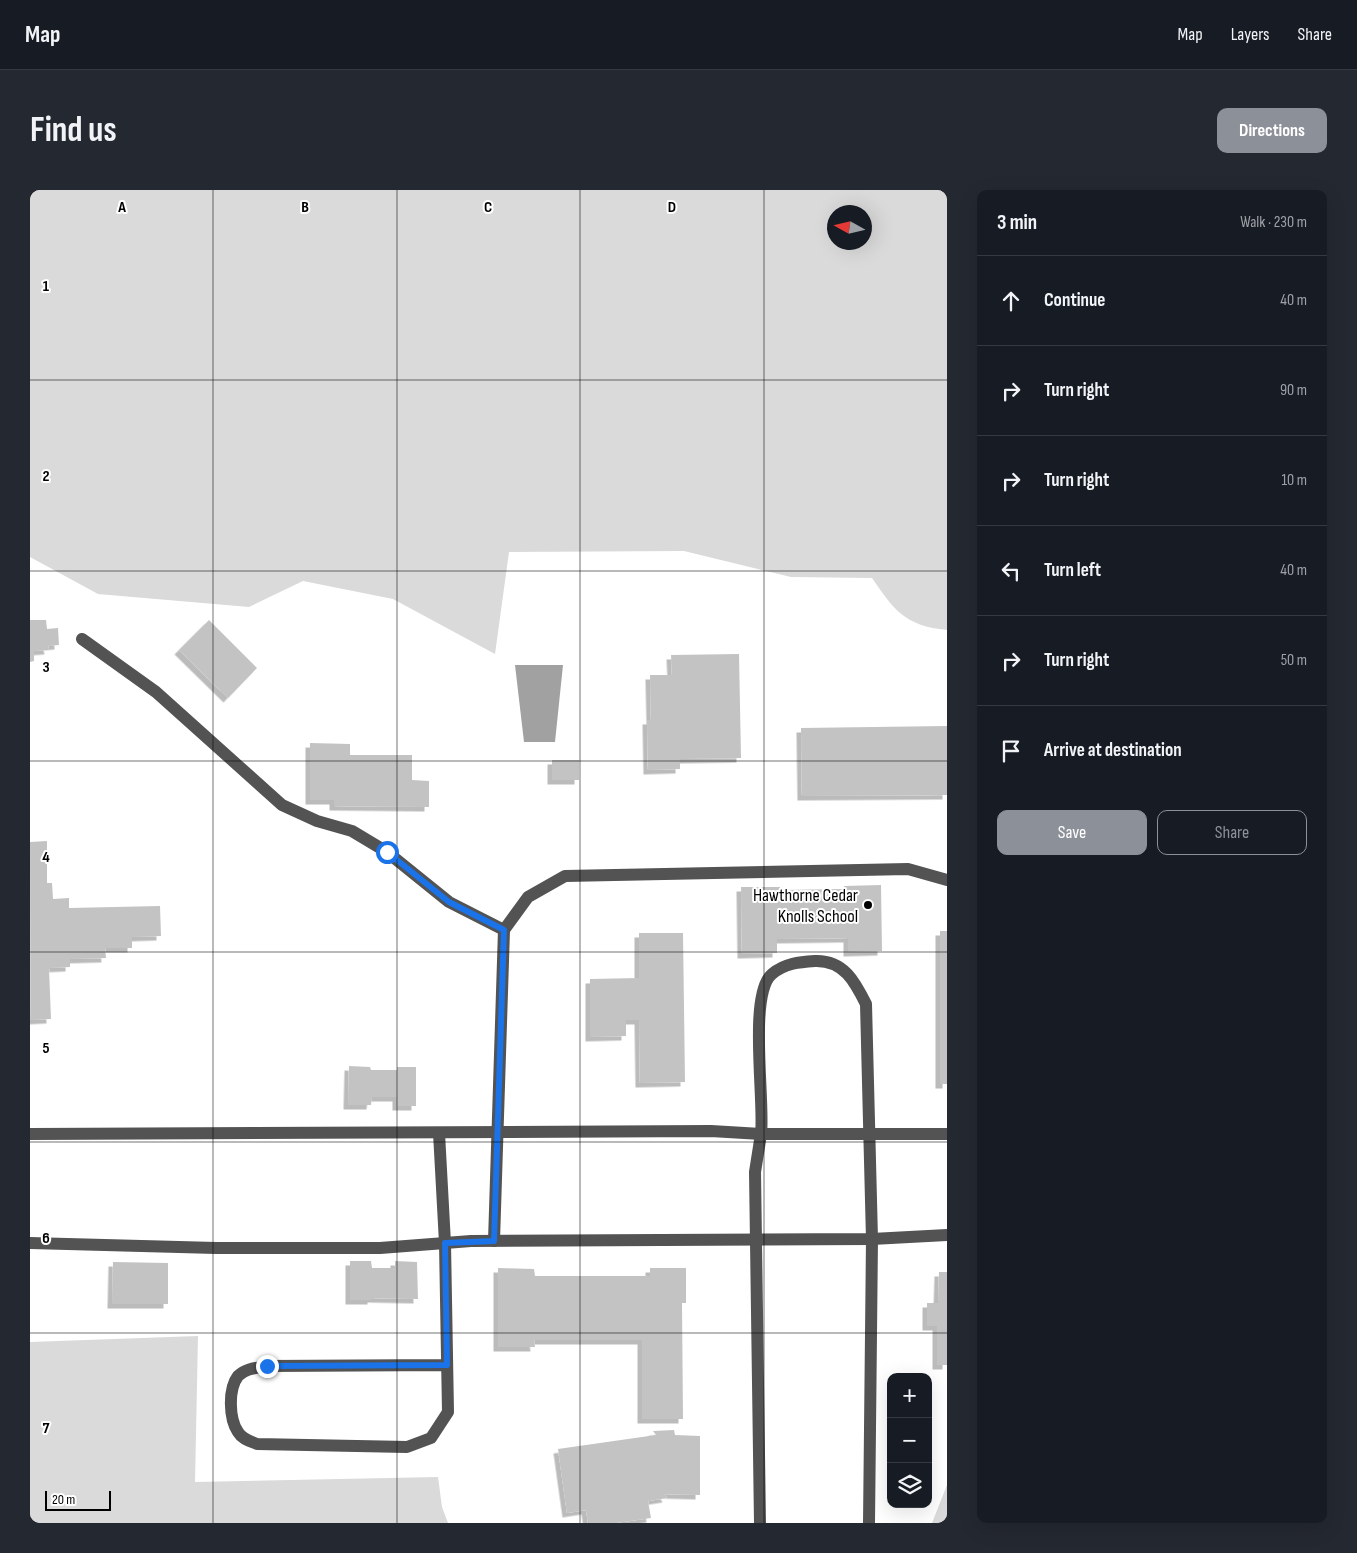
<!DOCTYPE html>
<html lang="en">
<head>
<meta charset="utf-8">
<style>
  body { margin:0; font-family:"Sofia Sans Condensed",sans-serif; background:#242831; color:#f1f3f6 }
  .controls { position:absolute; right:15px; bottom:15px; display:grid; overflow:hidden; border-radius:10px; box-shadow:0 5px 20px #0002 }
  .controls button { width:45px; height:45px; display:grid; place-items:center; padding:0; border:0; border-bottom:1px solid #363941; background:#171b24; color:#f1f3f6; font:25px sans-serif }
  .compass { position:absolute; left:797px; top:15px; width:45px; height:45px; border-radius:50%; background:#171b24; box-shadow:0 5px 20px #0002; rotate:278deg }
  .scale { position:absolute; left:15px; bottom:12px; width:66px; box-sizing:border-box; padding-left:5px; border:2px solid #000; border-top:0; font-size:14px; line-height:18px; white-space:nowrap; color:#000; -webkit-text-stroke:4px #fff; paint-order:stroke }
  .stop { position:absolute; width:15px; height:15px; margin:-11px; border:4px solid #1a73e8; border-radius:50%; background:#fff }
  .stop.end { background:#1a73e8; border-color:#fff; box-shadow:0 1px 5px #0008 }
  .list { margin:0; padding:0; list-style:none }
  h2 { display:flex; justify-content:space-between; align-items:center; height:65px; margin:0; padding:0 20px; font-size:21px }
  h2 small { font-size:16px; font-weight:400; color:#9ea1a6 }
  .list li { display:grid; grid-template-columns:32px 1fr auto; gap:15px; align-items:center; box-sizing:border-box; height:90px; padding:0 20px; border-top:1px solid #363941 }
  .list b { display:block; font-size:19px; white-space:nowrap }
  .list em { font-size:16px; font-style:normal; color:#9ea1a6 }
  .actions { display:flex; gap:10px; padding:15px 20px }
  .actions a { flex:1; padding:11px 0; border:1px solid #8c9099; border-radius:10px; text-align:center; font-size:18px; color:#8c9099 }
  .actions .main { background:#8c9099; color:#fff }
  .icon { flex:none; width:28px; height:28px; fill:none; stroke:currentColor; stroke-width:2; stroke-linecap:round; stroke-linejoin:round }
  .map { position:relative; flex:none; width:917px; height:1333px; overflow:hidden; border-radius:10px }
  header { display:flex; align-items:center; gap:30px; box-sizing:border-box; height:70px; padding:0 25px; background:#171b24; border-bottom:1px solid #363941 }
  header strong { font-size:24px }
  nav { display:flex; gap:28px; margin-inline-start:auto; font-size:18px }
  .intro { display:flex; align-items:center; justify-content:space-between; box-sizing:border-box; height:120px; padding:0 30px }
  h1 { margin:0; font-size:35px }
  .button { padding:12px 22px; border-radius:10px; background:#8c9099; color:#fff; font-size:18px; font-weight:700 }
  main { display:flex; gap:30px; padding:0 30px }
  aside { flex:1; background:#171b24; border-radius:10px; box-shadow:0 5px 20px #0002 }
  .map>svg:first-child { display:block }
  .green { fill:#dadada; fill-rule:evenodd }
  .water { fill:#a1a1a1 }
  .building { fill:#c3c3c3; filter:url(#shadow) }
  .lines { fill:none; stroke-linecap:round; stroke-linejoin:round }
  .minor { stroke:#535353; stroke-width:12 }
  .route { stroke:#1a73e8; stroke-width:6 }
  .grid { fill:none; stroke:#000; stroke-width:1; stroke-opacity:0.55 }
  .poi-dot { fill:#000; stroke:#fff; stroke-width:2 }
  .labels { text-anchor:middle; stroke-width:4; stroke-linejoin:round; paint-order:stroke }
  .poi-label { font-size:18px; fill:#000; stroke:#fff; text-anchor:end }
  .grid-label { font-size:16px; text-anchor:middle; font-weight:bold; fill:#000; stroke:#fff; stroke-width:4; stroke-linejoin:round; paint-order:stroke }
</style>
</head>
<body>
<header>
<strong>Map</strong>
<nav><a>Map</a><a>Layers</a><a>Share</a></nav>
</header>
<div class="intro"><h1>Find us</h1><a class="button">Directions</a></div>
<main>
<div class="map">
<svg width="917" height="1333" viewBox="0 0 917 1333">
  <defs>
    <filter id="shadow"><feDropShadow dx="-4.5" dy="4.5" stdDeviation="0" flood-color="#0004"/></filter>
  </defs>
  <rect width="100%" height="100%" fill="#fff"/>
  <g class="green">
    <path d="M0 0H917V440C875 436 864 420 842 388L761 387 654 361 479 362 465 464 363 409 273 391 219 417 68 404 0 367ZM834 22V52H804V22Z"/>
    <path d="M168 1146 165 1292 408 1287 412 1317 418 1333H0V1152Z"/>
    <path d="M917 1295V1333H902Z"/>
  </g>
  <path class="water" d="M485 475H533L525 552H494Z"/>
  <g class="building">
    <path d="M0 430H16L17 439 28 438 29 455 18 456 19 460 4 461V471L0 472Z"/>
    <path d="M179 430 227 478 198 508 149 460Z"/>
    <path d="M709 464 711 568 650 569V579L618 580 617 530H621L620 485H642L641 465Z"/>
    <path d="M917 536V605L772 606 771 538Z"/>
    <path d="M280 553 320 554V565H382V590L399 591V617L304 616V610H280Z"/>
    <rect x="522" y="570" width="27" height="20"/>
    <path d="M17 651V693H22L23 709 39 708V718L130 716 131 746 102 747V758H75L76 768 40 769V777L19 778 21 829 1 830 0 652Z"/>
    <path d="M851 695 852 761 818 762V748L747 749V763L712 764 711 697H750V700L814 699V696Z"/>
    <rect x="910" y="741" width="7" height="153"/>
    <path d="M609 743H653L655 892 610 893 609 830H596V846L560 847V789L609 788Z"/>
    <path d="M319 876 340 877 341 880H367V877H386V916H367V907H342L341 915H318Z"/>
    <path d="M320 1071H341L342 1078H365V1071L387 1072 388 1109 342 1108V1110H320Z"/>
    <path d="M83 1072 138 1073V1114H82Z"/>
    <path d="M468 1078 504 1079 505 1086H620V1078H656V1113H652L653 1229H612V1150H504L505 1157H468Z"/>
    <path d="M909 1082H917V1175H907V1136H897V1113H908Z"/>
    <path d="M644 1240 645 1245 670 1246V1305L635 1304 637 1308 618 1311 621 1328 585 1333H558L556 1320 537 1323 528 1259 626 1245 623 1241Z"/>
  </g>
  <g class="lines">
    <g class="minor">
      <path d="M52 449 126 502 252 615 287 631 322 641 357 662 419 712 474 740"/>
      <path d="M409 943 415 1053 418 1222 401 1248 377 1257 227 1254C220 1251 212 1249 208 1242 199 1229 198 1199 208 1186 216 1178 227 1178 237 1176L417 1175"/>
      <path d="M0 944 681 941 731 944H917"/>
      <path d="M464 1051 474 740 498 707 535 686 878 679 917 690"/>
      <path d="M0 1053 186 1058H350L441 1051 842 1049 917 1045"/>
      <path d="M730 1333 725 982C727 969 729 957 731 944 735 912 718 804 742 784 755 773 770 772 785 771 814 770 825 792 836 814L842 1049 839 1333"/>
    </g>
  </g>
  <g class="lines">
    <path class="route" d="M237 1176 417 1175 415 1053 464 1051 474 740 419 712 357 662"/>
  </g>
  <path class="grid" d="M183 0V1333M367 0V1333M550 0V1333M734 0V1333M0 190H917M0 381H917M0 571H917M0 762H917M0 952H917M0 1143H917"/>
  <circle class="poi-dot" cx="838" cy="715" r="5"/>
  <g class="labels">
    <g class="poi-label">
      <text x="828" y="711">Hawthorne Cedar<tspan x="828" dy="21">Knolls School</tspan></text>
    </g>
  </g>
  <g class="grid-label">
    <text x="92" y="22">A</text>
    <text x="275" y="22">B</text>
    <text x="458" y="22">C</text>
    <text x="642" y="22">D</text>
    <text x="16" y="101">1</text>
    <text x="16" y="291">2</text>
    <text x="16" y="482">3</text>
    <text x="16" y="672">4</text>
    <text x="16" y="863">5</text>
    <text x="16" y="1053">6</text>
    <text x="16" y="1243">7</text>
  </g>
</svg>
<div class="controls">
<button>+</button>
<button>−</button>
<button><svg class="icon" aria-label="layers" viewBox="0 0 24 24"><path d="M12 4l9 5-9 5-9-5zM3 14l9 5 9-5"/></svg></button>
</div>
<svg class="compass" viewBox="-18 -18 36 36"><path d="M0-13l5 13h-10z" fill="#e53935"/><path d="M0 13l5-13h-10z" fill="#9ea1a6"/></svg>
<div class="scale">20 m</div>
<div class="stop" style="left:357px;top:662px"></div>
<div class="stop end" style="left:237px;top:1176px"></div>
</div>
<aside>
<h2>3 min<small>Walk · 230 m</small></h2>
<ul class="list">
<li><svg class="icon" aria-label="ahead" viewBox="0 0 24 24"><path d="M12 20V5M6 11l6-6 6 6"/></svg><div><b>Continue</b></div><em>40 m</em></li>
<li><svg class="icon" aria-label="right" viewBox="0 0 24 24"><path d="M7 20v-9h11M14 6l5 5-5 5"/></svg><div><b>Turn right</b></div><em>90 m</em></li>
<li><svg class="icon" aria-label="right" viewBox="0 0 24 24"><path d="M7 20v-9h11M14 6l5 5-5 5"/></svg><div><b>Turn right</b></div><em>10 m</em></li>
<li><svg class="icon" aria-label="left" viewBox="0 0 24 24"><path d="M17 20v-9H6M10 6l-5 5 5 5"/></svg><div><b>Turn left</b></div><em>40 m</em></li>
<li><svg class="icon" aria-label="right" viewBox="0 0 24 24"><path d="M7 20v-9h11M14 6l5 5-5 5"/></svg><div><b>Turn right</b></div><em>50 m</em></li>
<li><svg class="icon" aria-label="arrive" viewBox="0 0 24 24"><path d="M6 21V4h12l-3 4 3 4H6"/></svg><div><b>Arrive at destination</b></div></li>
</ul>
<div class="actions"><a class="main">Save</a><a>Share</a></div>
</aside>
</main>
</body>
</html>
